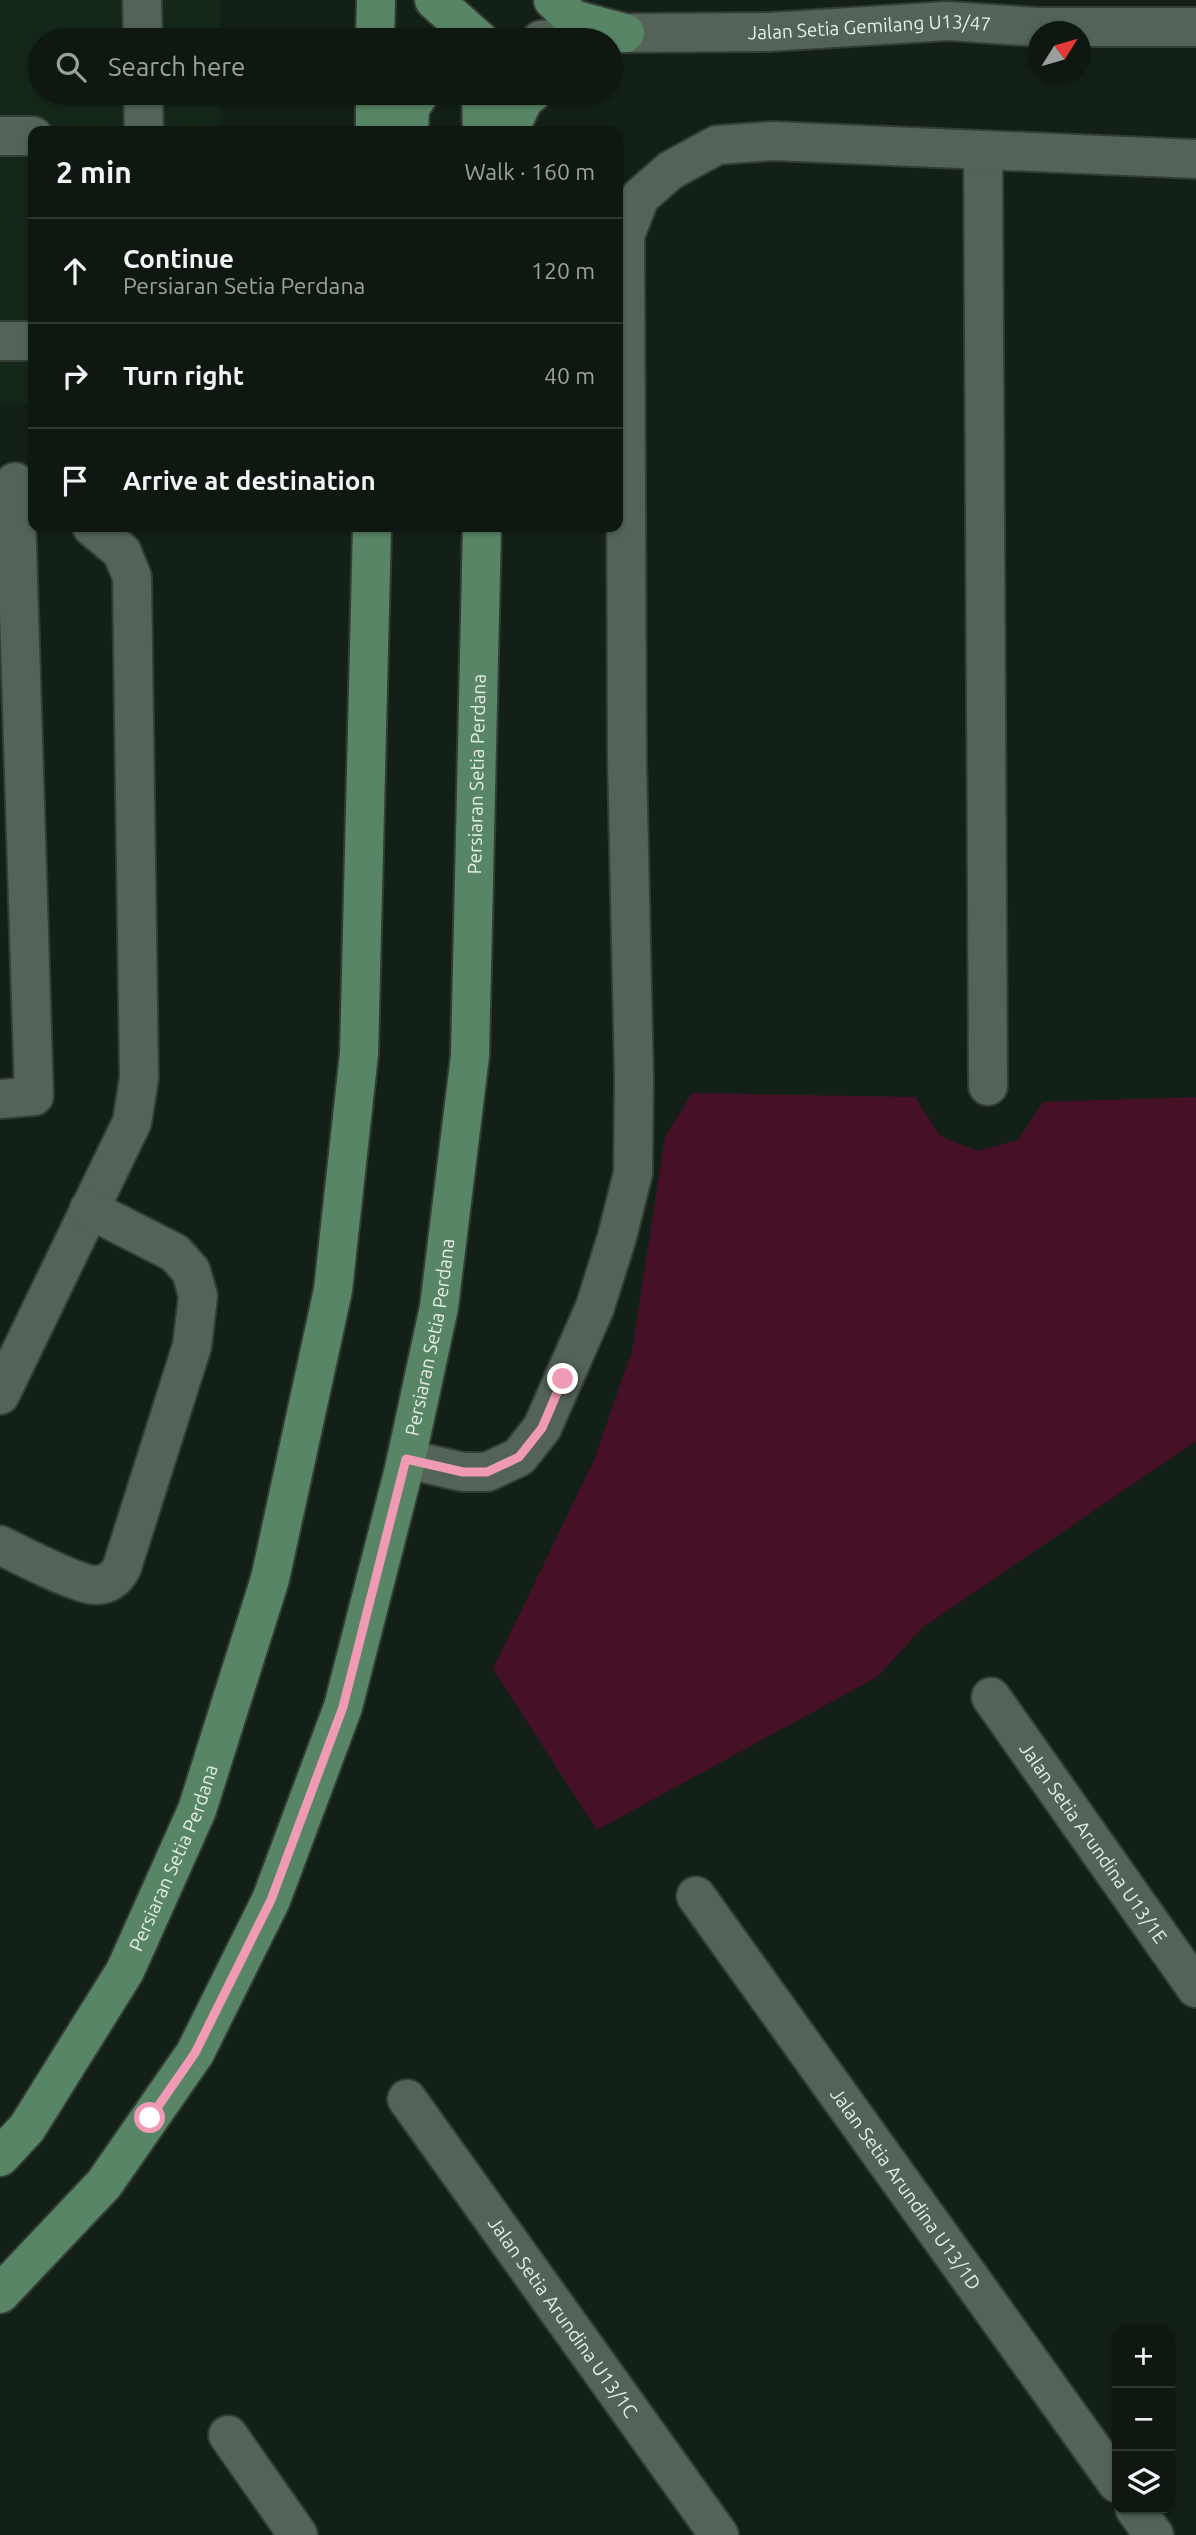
<!DOCTYPE html>
<html lang="en">
<head>
<meta charset="utf-8">
<style>
  body { margin:0; font-family:Ubuntu,sans-serif; background:#1c251f; color:#f1f3f6 }
  .controls { position:absolute; right:21px; bottom:21px; display:grid; overflow:hidden; border-radius:14px; box-shadow:0 2px 5px #0004 }
  .controls button { width:63px; height:63px; display:grid; place-items:center; padding:0; border:0; border-bottom:2px solid #2e3731; background:#0e1811; color:#f1f3f6; font:35px sans-serif }
  .compass { position:absolute; left:1028px; top:21px; width:63px; height:63px; border-radius:50%; background:#0e1811; box-shadow:0 2px 5px #0004; rotate:53deg }
  .stop { position:absolute; width:21px; height:21px; margin:-16px; border:5px solid #f09ab5; border-radius:50%; background:#fff }
  .stop.end { background:#f09ab5; border-color:#fff; box-shadow:0 2px 7px #0008 }
  .list { margin:0; padding:0; list-style:none }
  h2 { display:flex; justify-content:space-between; align-items:center; height:91px; margin:0; padding:0 28px; font-size:30px }
  h2 small { font-size:23px; font-weight:400; color:#9ba09f }
  .list li { display:grid; grid-template-columns:46px 1fr auto; gap:21px; align-items:center; box-sizing:border-box; height:105px; padding:0 28px; border-top:2px solid #2e3731 }
  .list b { display:block; font-size:26px; white-space:nowrap }
  .list p { margin:0; font-size:23px; white-space:nowrap; color:#9ba09f }
  .list em { font-size:23px; font-style:normal; color:#9ba09f }
  .icon { flex:none; width:38px; height:38px; fill:none; stroke:currentColor; stroke-width:2; stroke-linecap:round; stroke-linejoin:round }
  .map { position:relative; flex:none; width:1196px; height:2535px; overflow:hidden }
  .search { position:absolute; background:#0e1811; box-shadow:0 2px 5px #0004; left:28px; top:28px; width:595px; height:77px; display:flex; align-items:center; gap:18px; box-sizing:border-box; padding:0 24px; border-radius:38px; color:#9ba09f; font-size:26px }
  .panel { position:absolute; background:#0e1811; box-shadow:0 2px 5px #0004; left:28px; top:126px; width:595px; height:406px; border-radius:14px }
  .map>svg:first-child { display:block }
  .built { fill:#142719 }
  .green { fill:#461126 }
  .lines { fill:none; stroke-linecap:round; stroke-linejoin:round }
  .minor-casing { stroke:#333c35; stroke-width:42 }
  .major-casing { stroke:#333c35; stroke-width:42 }
  .minor { stroke:#536357; stroke-width:38 }
  .major { stroke:#578565; stroke-width:38 }
  .route { stroke:#f09ab5; stroke-width:9 }
  .labels { text-anchor:middle; stroke-width:5; stroke-linejoin:round; paint-order:stroke }
  .street-label { font-size:19px; fill:#e4ede6; stroke:#0a170e }
</style>
</head>
<body>
<div class="map">
<svg width="1196" height="2535" viewBox="0 0 1196 2535">
  <rect width="100%" height="100%" fill="#132017"/>
  <path class="built" d="M0 0H220V40H40V93H220L221 131H33V403H0Z"/>
  <path class="green" d="M692 1093 915 1097 940 1136 978 1151 1018 1140 1043 1102 1196 1097V1441L922 1628 877 1677 597 1830 493 1669 594 1460 632 1351 665 1137Z"/>
  <g class="lines">
    <g class="minor-casing">
      <g id="minor">
        <path d="M142 0 143 40"/>
        <path id="s1" d="M541 40 625 33 769 32 948 21 1038 27H1196"/>
        <path d="M143 93 144 131"/>
        <path d="M0 136H33"/>
        <path d="M983 150 988 1086"/>
        <path d="M0 341H33"/>
        <path d="M0 1099 34 1096 15 482"/>
        <path d="M0 1395 132 1122 139 1078 132 577 122 552 92 527"/>
        <path d="M406 1459 463 1472H487L519 1457 542 1428 595 1307 617 1237 633 1173 634 1079 627 759 625 235 640 197 671 170 717 145 773 141 1196 159"/>
        <path d="M0 1545C18 1554 78 1585 96 1585 109 1585 117 1577 122 1567L192 1346 198 1296 191 1271 175 1253 89 1209"/>
        <path id="s2" d="M991 1697 1196 1988"/>
        <path id="s3" d="M696 1896 1117 2483"/>
        <path id="s4" d="M407 2099 719 2535"/>
        <path d="M228 2435 298 2535"/>
        <path d="M1135 2509 1154 2535"/>
      </g>
    </g>
    <g class="major-casing">
      <g id="major">
        <path d="M434 0 479 40"/>
        <path d="M553 0 573 19 625 33"/>
        <path d="M375 40 376 0"/>
        <path d="M481 93 482 131"/>
        <path d="M375 131V93"/>
        <path d="M409 131 410 108 420 93"/>
        <path d="M509 131 524 99 532 93"/>
        <path id="s5" d="M0 2157 27 2128 125 1971 197 1810 270 1579 333 1290 359 1054 372 527"/>
        <path id="s6" d="M0 2294 104 2184 195 2053 271 1900 343 1707 404 1469 439 1307 470 1056 482 527"/>
      </g>
    </g>
    <use href="#minor" class="minor"/>
    <use href="#major" class="major"/>
  </g>
  <g class="lines">
    <path class="route" d="M150 2118 195 2053 271 1900 343 1707 406 1459 463 1472H487L519 1457 542 1428 563 1379"/>
  </g>
  <g class="labels">
    <g class="street-label">
      <text dy="7" stroke="none"><textPath href="#s1" startOffset="329">Jalan Setia Gemilang U13/47</textPath></text>
      <text dy="7" stroke="none"><textPath href="#s6" startOffset="1634">Persiaran Setia Perdana</textPath></text>
      <text dy="7" stroke="none"><textPath href="#s6" startOffset="1068">Persiaran Setia Perdana</textPath></text>
      <text dy="7" stroke="none"><textPath href="#s2" startOffset="178">Jalan Setia Arundina U13/1E</textPath></text>
      <text dy="7" stroke="none"><textPath href="#s5" startOffset="348">Persiaran Setia Perdana</textPath></text>
      <text dy="7" stroke="none"><textPath href="#s3" startOffset="360">Jalan Setia Arundina U13/1D</textPath></text>
      <text dy="7" stroke="none"><textPath href="#s4" startOffset="268">Jalan Setia Arundina U13/1C</textPath></text>
    </g>
  </g>
</svg>
<div class="controls">
<button>+</button>
<button>−</button>
<button><svg class="icon" aria-label="layers" viewBox="0 0 24 24"><path d="M12 4l9 5-9 5-9-5zM3 14l9 5 9-5"/></svg></button>
</div>
<svg class="compass" viewBox="-18 -18 36 36"><path d="M0-13l5 13h-10z" fill="#e53935"/><path d="M0 13l5-13h-10z" fill="#9ba09f"/></svg>
<div class="stop" style="left:150px;top:2118px"></div>
<div class="stop end" style="left:563px;top:1379px"></div>
<div class="search"><svg class="icon" aria-label="search" viewBox="0 0 24 24"><circle cx="10" cy="10" r="6"/><path d="M15 15l6 6"/></svg>Search here</div>
<section class="panel">
<h2>2 min<small>Walk · 160 m</small></h2>
<ul class="list">
<li><svg class="icon" aria-label="ahead" viewBox="0 0 24 24"><path d="M12 20V5M6 11l6-6 6 6"/></svg><div><b>Continue</b><p>Persiaran Setia Perdana</p></div><em>120 m</em></li>
<li><svg class="icon" aria-label="right" viewBox="0 0 24 24"><path d="M7 20v-9h11M14 6l5 5-5 5"/></svg><div><b>Turn right</b></div><em>40 m</em></li>
<li><svg class="icon" aria-label="arrive" viewBox="0 0 24 24"><path d="M6 21V4h12l-3 4 3 4H6"/></svg><div><b>Arrive at destination</b></div></li>
</ul>
</section>
</div>
</body>
</html>
